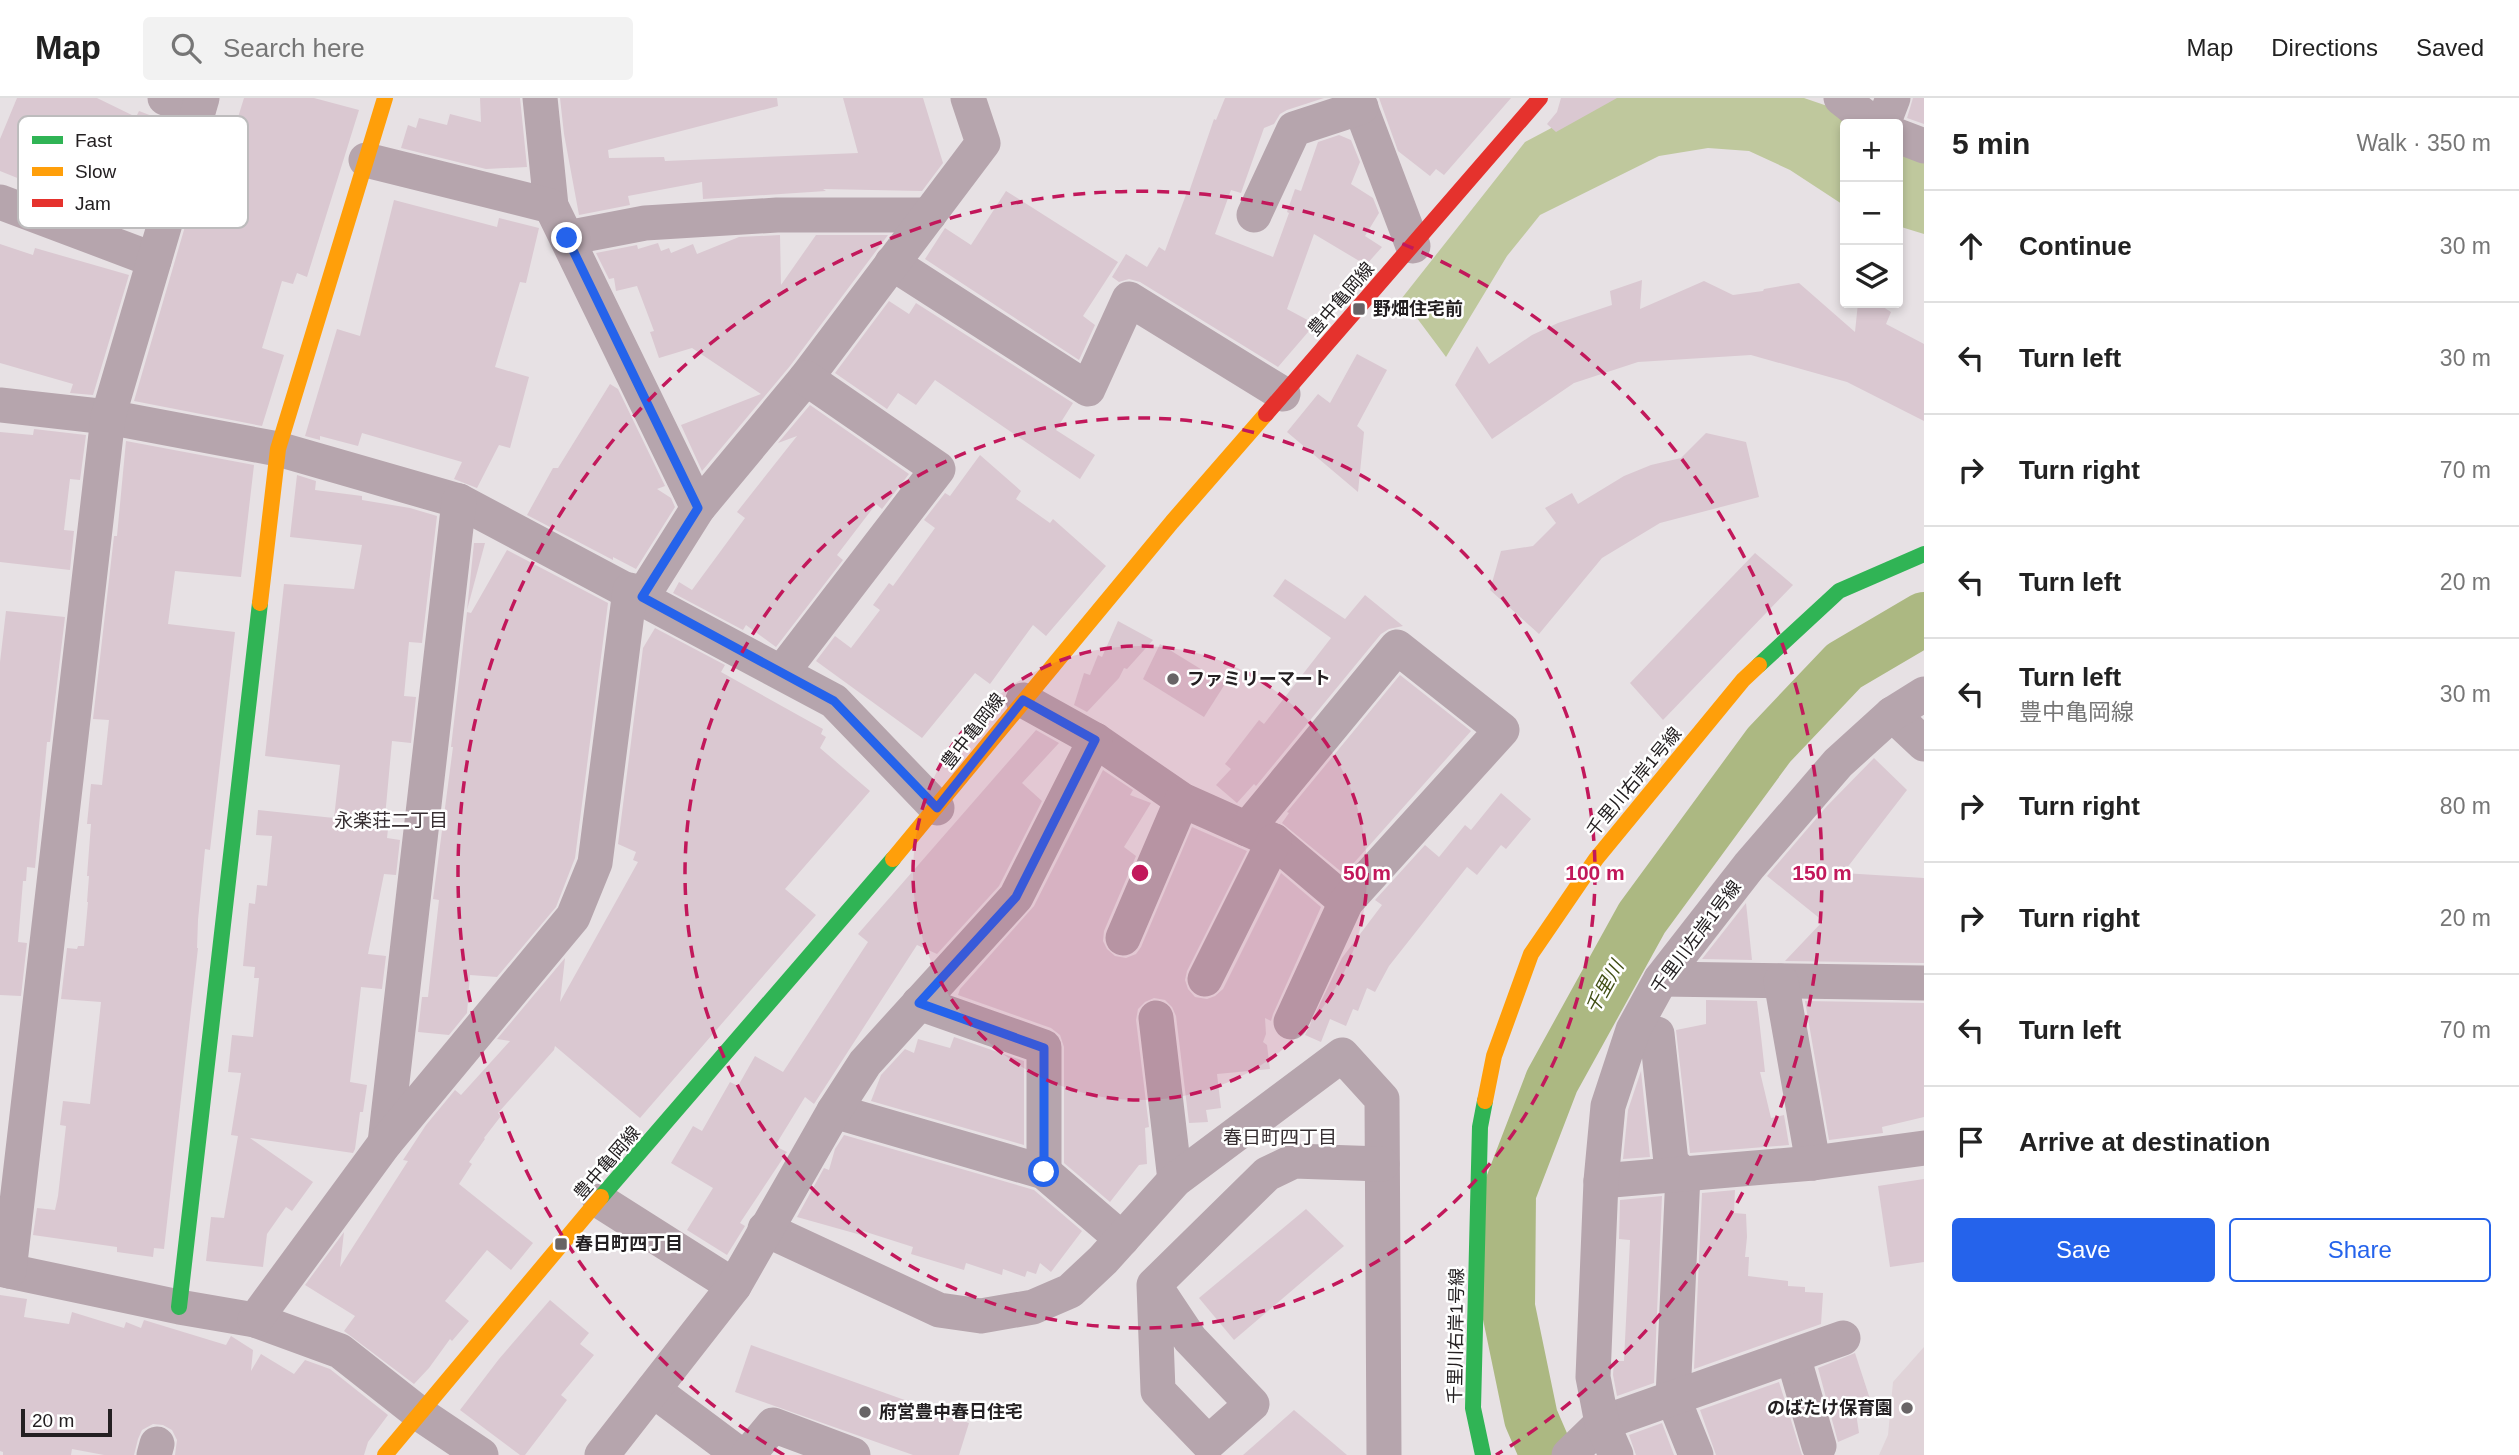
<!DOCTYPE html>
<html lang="en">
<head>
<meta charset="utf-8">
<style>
  body { margin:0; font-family:Arial,"Noto Sans JP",sans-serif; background:#f2f2f2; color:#222 }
  .controls { position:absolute; right:21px; top:21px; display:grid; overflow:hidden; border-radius:7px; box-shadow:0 4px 10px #0003 }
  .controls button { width:63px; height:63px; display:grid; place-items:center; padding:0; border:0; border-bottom:2px solid #e0e0e0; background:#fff; color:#222; font:35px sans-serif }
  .scale { position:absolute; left:21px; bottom:18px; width:91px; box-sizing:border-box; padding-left:7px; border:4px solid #242022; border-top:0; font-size:19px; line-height:24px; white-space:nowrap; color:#242022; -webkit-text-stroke:5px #fff; paint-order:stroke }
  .stop { position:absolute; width:21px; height:21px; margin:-16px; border:5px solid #2563eb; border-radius:50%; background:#fff }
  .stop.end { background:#2563eb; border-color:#fff; box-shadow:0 2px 7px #0008 }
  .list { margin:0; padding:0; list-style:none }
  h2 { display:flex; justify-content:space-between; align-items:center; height:91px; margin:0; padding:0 28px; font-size:30px }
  h2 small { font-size:23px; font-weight:400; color:#767676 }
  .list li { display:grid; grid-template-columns:46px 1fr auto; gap:21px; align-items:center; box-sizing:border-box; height:112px; padding:0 28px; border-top:2px solid #e0e0e0 }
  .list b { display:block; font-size:26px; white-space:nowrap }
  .list p { margin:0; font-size:23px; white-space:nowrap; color:#767676 }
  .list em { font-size:23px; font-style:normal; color:#767676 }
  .actions { display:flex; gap:14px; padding:21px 28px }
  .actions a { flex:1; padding:16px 0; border:2px solid #2563eb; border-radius:7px; text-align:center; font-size:24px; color:#2563eb }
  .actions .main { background:#2563eb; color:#fff }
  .icon { flex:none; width:38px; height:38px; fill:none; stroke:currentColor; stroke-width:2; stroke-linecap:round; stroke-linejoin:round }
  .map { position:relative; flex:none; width:1924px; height:1357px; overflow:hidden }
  header { display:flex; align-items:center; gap:42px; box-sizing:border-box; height:98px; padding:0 35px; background:#fff; border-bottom:2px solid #e0e0e0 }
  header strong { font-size:33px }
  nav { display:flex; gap:38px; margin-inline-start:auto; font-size:24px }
  .search { width:490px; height:63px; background:#f2f2f2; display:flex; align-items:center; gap:18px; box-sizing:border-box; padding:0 24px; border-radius:7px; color:#767676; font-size:26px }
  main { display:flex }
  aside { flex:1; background:#fff }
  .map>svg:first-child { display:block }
  .built { fill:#e0d3d8 }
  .forest { fill:#bfc89d }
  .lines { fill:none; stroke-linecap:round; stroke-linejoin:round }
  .river { stroke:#acb882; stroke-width:54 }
  .building { fill:#dac8d1 }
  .street { stroke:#b6a5ad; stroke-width:35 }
  .fast { stroke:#30b455; stroke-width:16 }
  .slow { stroke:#ff9f0a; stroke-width:16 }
  .jam { stroke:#e5322d; stroke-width:16 }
  .route { stroke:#2563eb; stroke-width:9 }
  .ring { fill:none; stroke:#c2185b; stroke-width:3.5; stroke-dasharray:12 9 }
  .poi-dot { fill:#686466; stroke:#fff; stroke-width:2.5 }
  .labels { text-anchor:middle; stroke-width:5; stroke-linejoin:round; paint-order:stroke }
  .street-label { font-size:18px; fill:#242022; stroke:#fff }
  .poi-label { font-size:18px; font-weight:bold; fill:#242022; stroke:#fff; text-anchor:start }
  .neighbourhood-label { font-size:19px; fill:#372f32; stroke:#fff }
  .water-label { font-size:19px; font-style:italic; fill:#424f15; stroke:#fff }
  .key { fill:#fff; stroke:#bdbcbd; stroke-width:2 }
  .key-label { font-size:19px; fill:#242022 }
  .centre { fill:#c2185b; stroke:#fff; stroke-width:3.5 }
  .ring-label { font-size:21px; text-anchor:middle; font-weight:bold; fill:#c2185b; stroke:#fff; stroke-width:5; stroke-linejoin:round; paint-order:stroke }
</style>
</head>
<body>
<header>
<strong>Map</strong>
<div class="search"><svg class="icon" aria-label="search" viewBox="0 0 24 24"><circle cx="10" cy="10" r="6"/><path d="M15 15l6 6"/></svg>Search here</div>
<nav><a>Map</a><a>Directions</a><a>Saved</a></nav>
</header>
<main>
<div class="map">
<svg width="1924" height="1357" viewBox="0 0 1924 1357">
  <rect width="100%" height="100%" fill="#e7e1e4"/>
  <path class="built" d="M1924 1249V1357H1879L1888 1337 1893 1284Z"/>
  <g class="forest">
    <path d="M1608 0H1804L1842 13 1858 26H1845V108L1790 72 1749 53 1708 50 1659 58 1540 117 1507 158 1446 259 1402 200 1525 44Z"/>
    <path d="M1898 50 1924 59V136L1898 128Z"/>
  </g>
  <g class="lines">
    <path class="river" d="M1547 1357 1531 1320 1508 1209 1509 1095 1552 983 1642 820 1769 647 1844 568 1924 521"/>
  </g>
  <g class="building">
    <path d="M17 0H97L136 19 139 13 173 26 145 123 70 93 67 100 0 73V41Z"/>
    <path d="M244 0H314L359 12 307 179 297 175 293 186 282 183 262 250 284 257 262 328 134 303 191 108 209 113Z"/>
    <path d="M480 0H520L527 69 486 71 401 50 408 27 416 30 419 20 447 27 450 16 481 24Z"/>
    <path d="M560 0H777L778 8 608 52 609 60 664 59 665 63 858 55 843 0H923L943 65 922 93 823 91 826 93 703 101 702 84 628 98 630 107 579 117 564 36Z"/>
    <path d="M1225 0H1324L1287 12 1280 16 1274 26 1264 30 1241 95 1231 92 1215 136 1273 159 1289 115 1287 114 1295 91 1301 93 1318 44 1339 37 1351 42 1360 64 1351 86 1373 100 1379 115 1365 138 1382 149 1366 167 1314 136 1287 211 1315 226 1278 269 1140 184 1129 181 1119 184 1112 179 1126 156 1147 169 1159 149 1165 153 1187 94H1189L1214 21 1216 22Z"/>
    <path d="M1379 0H1511L1444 77 1436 71 1430 78 1398 53Z"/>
    <path d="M1561 0H1617L1556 34 1547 26 1557 14Z"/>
    <path d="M1913 0H1924V26L1907 20Z"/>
    <path d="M1006 93 1118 164 1083 218 1095 227 1079 262 925 161 945 130 971 147Z"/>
    <path d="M394 102 497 129 499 120 539 130 526 185 520 184 495 269 529 279 510 350 499 347 477 390 454 381 462 364 362 335 358 348 320 338V342L305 338 337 231 360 238Z"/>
    <path d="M780 137 781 187 816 137H888L790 268 702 373 681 327 761 296 692 250 659 260 650 234 654 233 637 188 616 193 614 180 609 181 596 155 637 147 638 151 658 145 661 153 669 150 671 155 693 146 697 156 739 139Z"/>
    <path d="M0 146 33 157 35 150 129 177 93 297 70 295 73 286 0 265Z"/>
    <path d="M1642 182 1640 211 1704 183 1733 197 1763 193 1764 191 1799 185 1855 234 1858 205H1877L1891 214 1886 226 1924 246V323L1847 284 1751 257 1638 264 1574 285 1492 341 1455 287 1477 248 1489 266 1532 237 1558 225 1612 207 1610 193Z"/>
    <path d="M889 203 909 216 916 205 1073 305 1056 332 1095 357 1080 381 935 282 916 307 898 295 887 311 835 275Z"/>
    <path d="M1357 256 1387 272 1357 328 1364 334 1358 394 1287 334 1318 296 1330 305Z"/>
    <path d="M610 286 618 291 665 388 657 391 671 400 675 409 636 471 613 459V462L527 417 553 370H558Z"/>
    <path d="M810 307 909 376 882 411 876 406 837 457 843 462 776 549 746 527 743 532 673 495 679 484 692 492 745 420 737 414 797 338 778 345Z"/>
    <path d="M34 331 86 337 80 382 70 381 64 432 74 433 70 472 0 464V334L33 337Z"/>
    <path d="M1706 335 1746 344 1759 399 1660 425 1602 460 1539 536 1490 492 1501 453 1533 448 1556 425 1545 410 1572 395 1578 406 1624 378 1651 367 1681 360Z"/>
    <path d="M126 343 254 367 241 479 175 473 168 526 235 534 210 752 205 751 198 822 197 850H198L164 1151 154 1150 153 1159 117 1154V1149L33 1137 37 1110 55 1112 58 1098 66 1028 60 1027 63 1003 90 1006 101 904 61 901 67 850 77 851 78 848H84L88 804H87L89 778H87L91 726H87L91 686 102 687 109 622 93 621 114 438H117Z"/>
    <path d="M980 357 1021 393 1016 401 1050 425 1053 421 1106 468 1046 538 1033 527 990 586 975 575 922 640 816 563 835 538 851 550 880 512 873 507 889 485 893 488 935 430 924 422 945 395 950 398Z"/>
    <path d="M297 377 316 383 315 392 362 398V402L410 410 437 418 422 545 409 544 404 598 416 599 411 645 392 643 384 730 388 731 387 740 400 742 396 777 384 776 368 856 386 858 382 891 361 889 350 984 367 987 363 1014H360L355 1051 353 1055 250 1040 313 1084 292 1113 286 1109 267 1136 263 1169 206 1163 211 1119 224 1120 238 1038 231 1037 241 975 228 974 232 937 253 939 259 880H254L255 869 243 868 249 805 255 806 257 787 267 788 272 738 256 737 258 712 334 720 340 667 265 658 284 486 354 491 362 447 290 439Z"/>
    <path d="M474 445H485L467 512Z"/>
    <path d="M507 452 608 505 575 760 556 809 497 879 470 877 467 915 449 937 418 934 422 899H428L439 802 433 801 453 649H451L467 514 471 515Z"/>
    <path d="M1755 455 1793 487 1663 622 1630 585Z"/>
    <path d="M1285 481 1345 521 1365 497 1403 528 1389 531 1381 536 1256 688 1254 686 1237 705 1216 687 1231 671 1225 666 1259 622 1264 626 1331 540 1273 498Z"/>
    <path d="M6 513 65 519 50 644H47L35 770 27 769 26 783H23L18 844 27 845 21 898 0 897V564Z"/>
    <path d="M1118 523 1153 542 1127 571 1124 570 1119 580 1087 614 1074 607 1084 575 1090 577 1098 557 1102 559Z"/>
    <path d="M655 530 725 567 721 574 823 631 821 636 826 639 820 650 870 693 785 791 816 817 640 1020 555 948 554 952 498 1015 501 1018 484 1040 485 1041 469 1064 472 1066 459 1086 533 1145 511 1172 487 1152 445 1203 469 1223 452 1243 450 1241 429 1270 414 1286 344 1233 355 1218 305 1187 344 1134 340 1169 408 1063 403 1062 426 1027 455 992 461 997 510 943 497 941 565 860 560 904 638 764 633 762 636 754 618 746 643 550Z"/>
    <path d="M1160 546 1225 586 1204 619 1143 581Z"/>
    <path d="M1400 577 1471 633 1344 776 1282 725 1289 715 1287 714Z"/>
    <path d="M1036 632 1059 645 1022 685 1042 703 999 788 937 856 917 847 814 1006 805 999 775 1048 787 1054 740 1125 745 1128 727 1157 687 1132 713 1090 671 1065 693 1028 702 1033 730 984 738 988 755 958 783 974 868 844 858 836Z"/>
    <path d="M1874 660 1907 692 1843 775 1924 780V865L1785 863 1823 823 1767 778 1827 708Z"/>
    <path d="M1103 672 1133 692 1130 697 1151 705 1124 749 1136 758 1104 833 1103 843 1107 851 1115 858 1126 860 1136 856 1141 849 1192 729 1247 753 1187 873 1185 882 1188 891 1195 899 1207 901 1215 898 1223 891 1281 775 1321 809 1273 916 1271 923 1265 920 1266 936 1263 944 1267 947 1270 971 1217 976 1221 1010 1206 1012 1208 1024 1189 1025 1176 918 1172 909 1165 902 1154 900 1145 904 1138 911 1136 922 1149 1029 1145 1030 1147 1066 1139 1067 1110 1104 1064 1065V949L1060 937 1051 930 958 897 960 891 1034 808Z"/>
    <path d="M1501 695 1531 721 1506 751 1501 747 1477 777 1467 769 1389 868 1375 894 1367 890 1358 913 1353 911 1346 928 1330 921 1321 944 1305 937 1342 860 1382 807 1375 802 1425 747 1439 759 1465 727 1471 732Z"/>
    <path d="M1746 805 1752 862 1702 861Z"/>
    <path d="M1706 902 1757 903 1765 974H1760L1771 1020 1784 1017 1789 1047 1690 1055 1676 932 1706 926Z"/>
    <path d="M1805 903 1924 905V1019L1882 1029 1883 1035 1829 1042Z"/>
    <path d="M954 939 1024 963V1047L871 1003 881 977 905 951 914 955 918 941 950 950Z"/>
    <path d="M1641 973 1650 1059 1623 1061 1628 1012Z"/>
    <path d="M844 1037 1034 1092 1082 1133 1051 1174 1040 1165 1036 1176 1027 1173 1025 1179 1003 1171 1002 1177 966 1165 964 1172 911 1156 913 1149 863 1133 861 1137 797 1119 824 1070 829 1072 835 1051Z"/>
    <path d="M1924 1081V1164L1890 1169 1878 1088Z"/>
    <path d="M1735 1092 1734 1115 1746 1116 1747 1139 1745 1159H1749L1748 1178 1788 1183V1188L1805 1189V1194L1823 1195 1821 1226 1694 1271 1702 1095Z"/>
    <path d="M1662 1098 1654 1285 1617 1298 1613 1277 1614 1263H1624L1630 1142 1619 1141 1620 1102Z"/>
    <path d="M1306 1111 1344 1148 1234 1242 1199 1200Z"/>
    <path d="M0 1197 27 1201 24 1219 69 1226 72 1214 124 1230 126 1224 141 1230 144 1222 226 1247 231 1238 253 1252 251 1273 261 1256 294 1276 305 1262 330 1271 388 1317 368 1344 364 1357H175L177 1342 172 1332 163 1327 153 1326 142 1332 138 1341 134 1357H104L72 1351 71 1357H3V1354L0 1353Z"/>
    <path d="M550 1202 589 1235 580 1246 594 1257 561 1297 567 1302 525 1357H520L460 1312 499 1261Z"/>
    <path d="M751 1247 969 1325 959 1357H913L735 1294Z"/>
    <path d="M1855 1255 1870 1301 1855 1308 1859 1335 1838 1344 1818 1270Z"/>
    <path d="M1779 1284 1802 1357H1716L1700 1312Z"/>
    <path d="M1294 1312 1347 1357H1243Z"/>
    <path d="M1662 1325 1674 1357H1636L1629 1337Z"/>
  </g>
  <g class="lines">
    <g class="street">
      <path d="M165 0 198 13"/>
      <path d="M540 0 551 108 698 410"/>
      <path d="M1357 0 1413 148"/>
      <path d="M1841 0 1874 26"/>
      <path d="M1883 26 1893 0"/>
      <path d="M1898 38 1924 48"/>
      <path d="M366 62 551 108"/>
      <path d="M0 104 154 162"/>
      <path d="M1254 117 1294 31 1361 9"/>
      <path d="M567 140 645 125 777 117H929"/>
      <path d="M892 165 1088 291 1129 201 1283 296"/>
      <path d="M0 307 108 319 278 351 459 403 834 603 937 710"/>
      <path d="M642 499 698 410 806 280 983 45 968 0"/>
      <path d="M782 574 938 371 806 280"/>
      <path d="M1023 602 1095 642 1182 702 1274 743 1346 804"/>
      <path d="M1892 616 1924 646"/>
      <path d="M1247 731 1397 549 1502 632 1346 804 1291 924"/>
      <path d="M1123 840 1182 702"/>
      <path d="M1205 881 1274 743"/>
      <path d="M1661 881 1924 885"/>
      <path d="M1781 883 1813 1065"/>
      <path d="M919 905 1044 949V1074"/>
      <path d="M1156 920 1175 1082"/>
      <path d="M1657 936 1671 1064 1683 1076 1673 1300 1696 1357"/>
      <path d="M834 1013 1044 1074 1122 1141"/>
      <path d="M385 1045 459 403"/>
      <path d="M1601 1083 1813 1065 1924 1050"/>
      <path d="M600 1103 734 1188"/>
      <path d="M765 1131 939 1212 981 1218 1033 1209 1070 1193 1103 1162 1175 1082 1342 957 1382 1001 1384 1357"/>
      <path d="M0 1171 179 1209 255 1222 340 1253 420 1316 481 1357"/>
      <path d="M9 1173 108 319 202 0"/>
      <path d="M1154 1187 1158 1293 1208 1345 1252 1306 1190 1241 1154 1187 1267 1076 1294 1063 1382 1066"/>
      <path d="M255 1222 385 1045 573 819 595 765 630 492"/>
      <path d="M1793 1258 1819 1348"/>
      <path d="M653 1292 740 1357"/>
      <path d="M154 1357 157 1346"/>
      <path d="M602 1357 734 1188 834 1013 865 965 1016 799 1095 642"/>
      <path d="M748 1357 773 1327 853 1357"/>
      <path d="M1569 1357 1602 1325 1843 1240"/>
      <path d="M1616 1357 1602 1325 1593 1279 1601 1083 1608 1008 1633 932 1661 881 1749 768 1838 665 1892 616 1924 596"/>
    </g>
    <g class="fast">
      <path d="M1759 567 1839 493 1924 456"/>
      <path d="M601 1099 893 761"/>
      <path d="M179 1209 260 505"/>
      <path d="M1483 1357 1473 1310 1480 1029 1485 1003"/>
    </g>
    <g class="slow">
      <path d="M260 505 278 351 385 0"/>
      <path d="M893 761 1172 424 1266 316"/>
      <path d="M1485 1003 1494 958 1531 856 1596 761 1743 582 1759 567"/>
      <path d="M385 1357 601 1099"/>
    </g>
    <path class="jam" d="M1266 316 1540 0"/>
  </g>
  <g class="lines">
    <path class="route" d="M567 140 698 410 642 499 834 603 937 710 1023 602 1095 642 1016 799 919 905 1044 950V1074"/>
  </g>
  <circle cx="1140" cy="775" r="227" fill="#c2185b" fill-opacity=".12"/>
  <g class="ring">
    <circle cx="1140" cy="775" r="227"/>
    <circle cx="1140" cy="775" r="455"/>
    <path d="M784 1357A682 682 0 1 1 1496 1357"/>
  </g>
  <g class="poi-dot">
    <rect x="1352" y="204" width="14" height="14" rx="3.5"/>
    <circle cx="1173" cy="581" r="7"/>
    <rect x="554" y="1139" width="14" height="14" rx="3.5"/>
    <circle cx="1907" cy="1310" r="7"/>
    <circle cx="865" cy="1314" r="7"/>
  </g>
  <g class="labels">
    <g class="street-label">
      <text transform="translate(1341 201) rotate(-49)" y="6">豊中亀岡線</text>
      <text transform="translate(973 633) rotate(-52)" y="6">豊中亀岡線</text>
      <text transform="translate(1634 684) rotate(-50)" y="6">千里川右岸1号線</text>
      <text transform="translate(1696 839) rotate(-53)" y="6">千里川左岸1号線</text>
      <text transform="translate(607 1065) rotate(-49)" y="6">豊中亀岡線</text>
      <text transform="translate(1456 1238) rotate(-89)" y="6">千里川右岸1号線</text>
    </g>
    <g class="poi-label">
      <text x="1373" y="217">野畑住宅前</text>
      <text x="1187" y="587">ファミリーマート</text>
      <text x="575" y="1152">春日町四丁目</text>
      <text x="1893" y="1316" text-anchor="end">のばたけ保育園</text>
      <text x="879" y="1320">府営豊中春日住宅</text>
    </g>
    <g class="neighbourhood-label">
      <text x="391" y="729">永楽荘二丁目</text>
      <text x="1280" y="1046">春日町四丁目</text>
    </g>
    <g class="water-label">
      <text transform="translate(1604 889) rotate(-61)" y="7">千里川</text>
    </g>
  </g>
  <rect x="18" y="18" width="230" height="112" rx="10" class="key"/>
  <rect x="32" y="38" width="31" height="8" fill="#30b455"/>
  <rect x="32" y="69" width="31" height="9" fill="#ff9f0a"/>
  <rect x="32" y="101" width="31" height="8" fill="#e5322d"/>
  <g class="key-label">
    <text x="75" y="49">Fast</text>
    <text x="75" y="80">Slow</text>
    <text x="75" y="112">Jam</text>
  </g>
  <circle cx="1140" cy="775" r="10" class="centre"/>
  <g class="ring-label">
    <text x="1367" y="782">50 m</text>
    <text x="1595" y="782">100 m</text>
    <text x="1822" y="782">150 m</text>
  </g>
</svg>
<div class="controls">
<button>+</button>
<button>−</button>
<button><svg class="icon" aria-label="layers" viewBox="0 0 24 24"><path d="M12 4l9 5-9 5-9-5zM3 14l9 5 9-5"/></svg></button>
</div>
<div class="scale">20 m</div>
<div class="stop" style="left:1044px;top:1074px"></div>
<div class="stop end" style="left:567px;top:140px"></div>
</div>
<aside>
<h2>5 min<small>Walk · 350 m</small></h2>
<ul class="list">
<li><svg class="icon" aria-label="ahead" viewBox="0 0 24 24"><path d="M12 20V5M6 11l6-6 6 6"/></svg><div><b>Continue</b></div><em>30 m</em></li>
<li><svg class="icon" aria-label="left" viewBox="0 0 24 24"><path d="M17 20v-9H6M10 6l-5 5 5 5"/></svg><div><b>Turn left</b></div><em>30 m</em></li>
<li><svg class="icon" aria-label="right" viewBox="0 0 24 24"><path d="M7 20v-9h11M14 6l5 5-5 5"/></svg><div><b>Turn right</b></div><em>70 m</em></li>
<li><svg class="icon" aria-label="left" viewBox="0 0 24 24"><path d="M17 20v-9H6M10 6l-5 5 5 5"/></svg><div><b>Turn left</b></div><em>20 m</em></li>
<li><svg class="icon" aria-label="left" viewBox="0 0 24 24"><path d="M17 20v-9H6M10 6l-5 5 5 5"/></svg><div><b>Turn left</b><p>豊中亀岡線</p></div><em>30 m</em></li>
<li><svg class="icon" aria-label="right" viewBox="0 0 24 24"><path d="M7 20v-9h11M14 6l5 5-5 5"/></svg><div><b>Turn right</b></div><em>80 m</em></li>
<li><svg class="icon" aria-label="right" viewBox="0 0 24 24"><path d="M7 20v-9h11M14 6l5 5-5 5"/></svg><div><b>Turn right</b></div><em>20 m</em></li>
<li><svg class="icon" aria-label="left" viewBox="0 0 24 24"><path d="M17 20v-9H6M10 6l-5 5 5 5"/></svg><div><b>Turn left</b></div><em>70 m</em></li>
<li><svg class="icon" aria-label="arrive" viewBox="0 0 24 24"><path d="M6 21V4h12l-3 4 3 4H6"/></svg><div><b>Arrive at destination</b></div></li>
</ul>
<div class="actions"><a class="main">Save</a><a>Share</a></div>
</aside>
</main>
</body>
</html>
